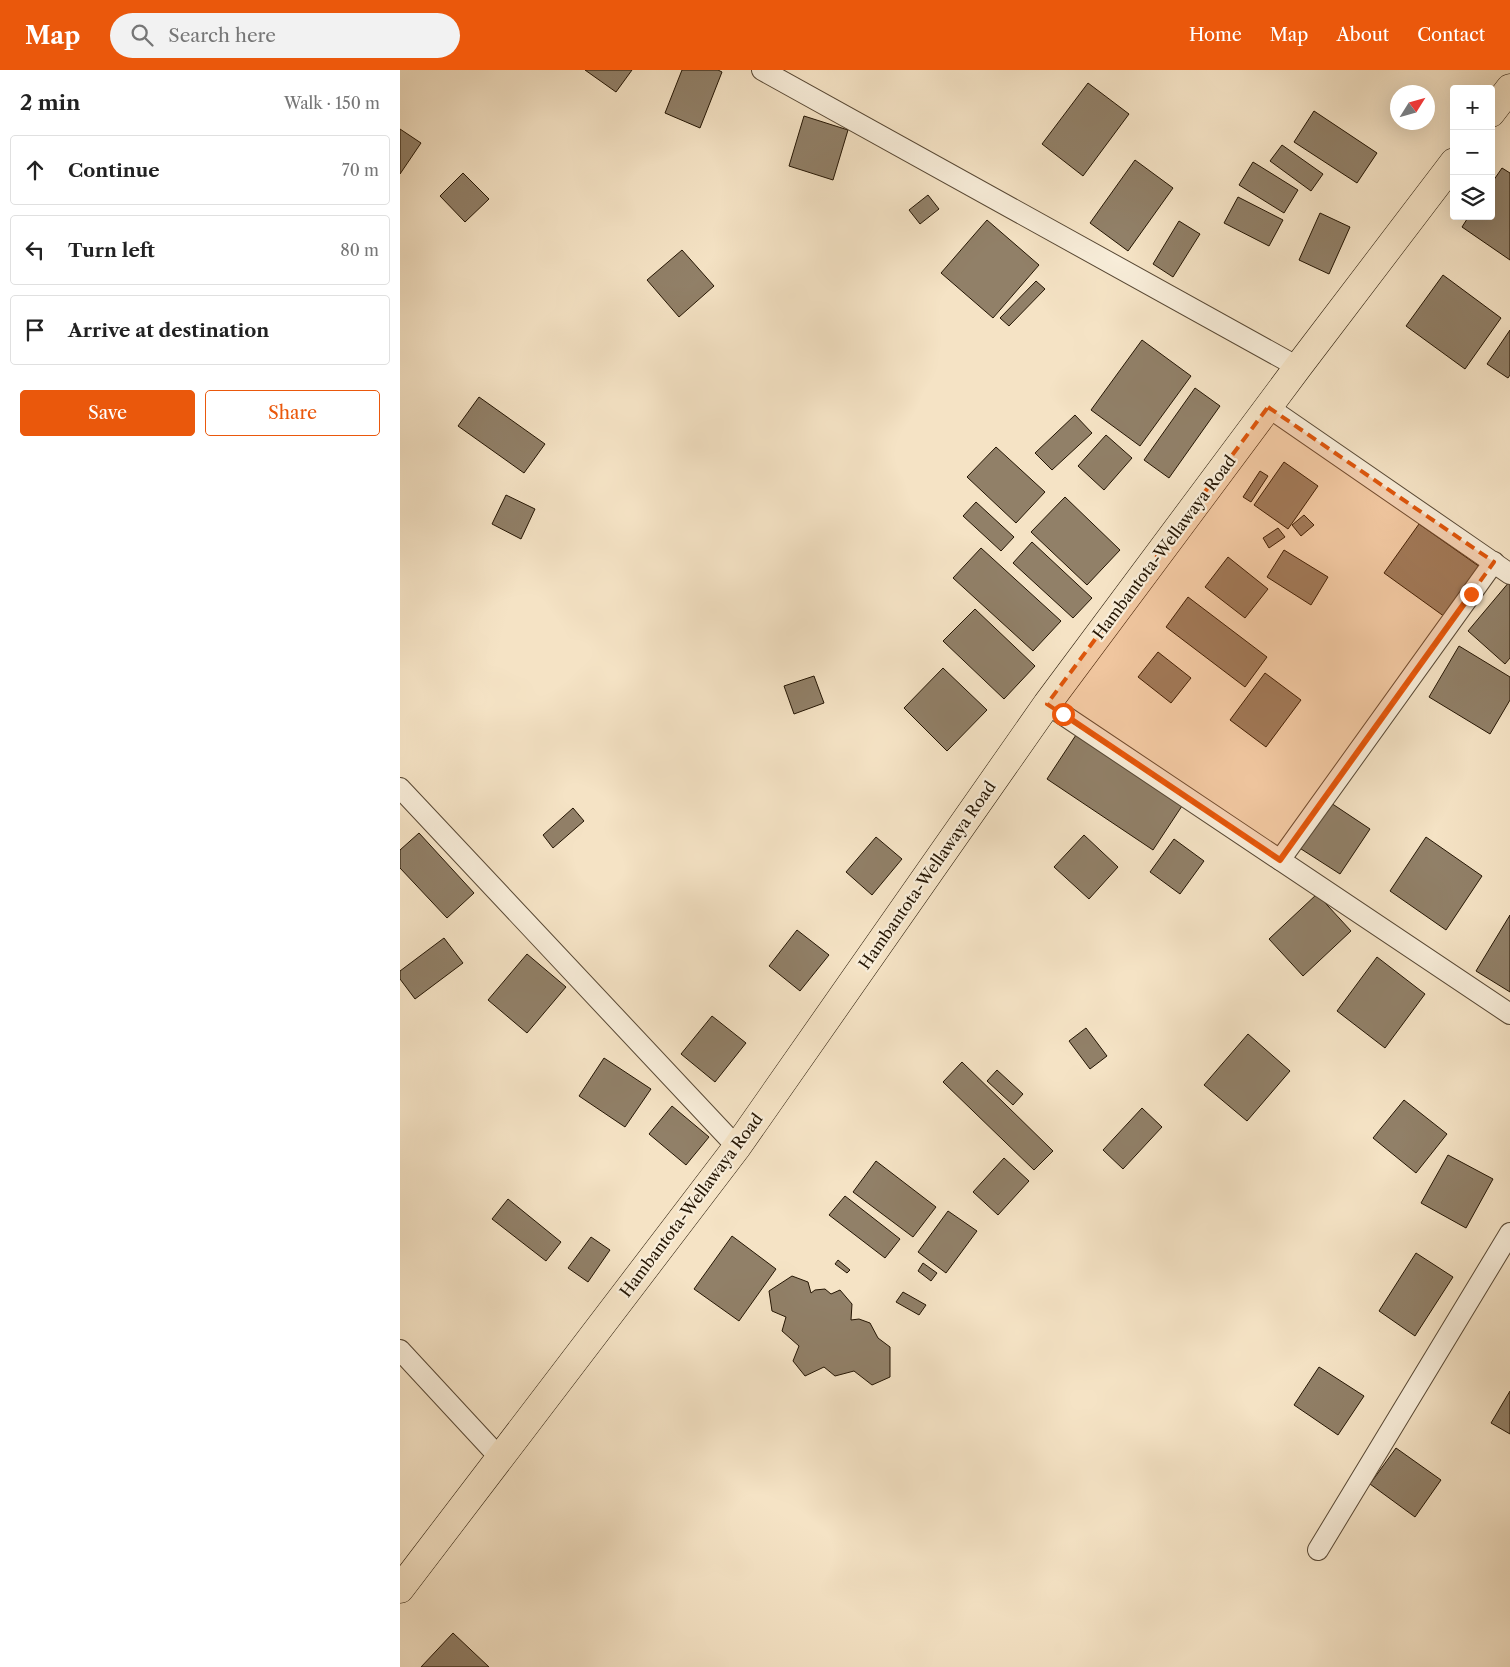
<!DOCTYPE html>
<html lang="en">
<head>
<meta charset="utf-8">
<style>
  body { margin:0; font-family:"Libre Caslon Text",serif; background:#f2f2f2; color:#222 }
  .controls { position:absolute; right:15px; top:15px; display:grid; overflow:hidden; border-radius:5px; box-shadow:0 5px 20px #0002 }
  .controls button { width:45px; height:45px; display:grid; place-items:center; padding:0; border:0; border-bottom:1px solid #e0e0e0; background:#fff; color:#222; font:25px sans-serif }
  .compass { position:absolute; left:990px; top:15px; width:45px; height:45px; border-radius:50%; background:#fff; box-shadow:0 5px 20px #0002; rotate:53deg }
  .stop { position:absolute; width:15px; height:15px; margin:-11px; border:4px solid #ea580c; border-radius:50%; background:#fff }
  .stop.end { background:#ea580c; border-color:#fff; box-shadow:0 1px 5px #0008 }
  .list { margin:0; padding:0; list-style:none }
  h2 { display:flex; justify-content:space-between; align-items:center; height:65px; margin:0; padding:0 20px; font-size:21px }
  h2 small { font-size:16px; font-weight:400; color:#767676 }
  .list li { display:grid; grid-template-columns:32px 1fr auto; gap:15px; align-items:center; box-sizing:border-box; height:70px; margin:0 10px 10px; padding:0 10px; border:1px solid #e0e0e0; border-radius:5px }
  .list b { display:block; font-size:19px; white-space:nowrap }
  .list em { font-size:16px; font-style:normal; color:#767676 }
  .actions { display:flex; gap:10px; padding:15px 20px }
  .actions a { flex:1; padding:11px 0; border:1px solid #ea580c; border-radius:5px; text-align:center; font-size:18px; color:#ea580c }
  .actions .main { background:#ea580c; color:#fff }
  .icon { flex:none; width:28px; height:28px; fill:none; stroke:currentColor; stroke-width:2; stroke-linecap:round; stroke-linejoin:round }
  .map { position:relative; flex:none; width:1110px; height:1597px; overflow:hidden }
  header { display:flex; align-items:center; gap:30px; box-sizing:border-box; height:70px; padding:0 25px; background:#ea580c; color:#fff }
  header strong { font-size:24px }
  nav { display:flex; gap:28px; margin-inline-start:auto; font-size:18px }
  .search { width:350px; height:45px; background:#f2f2f2; display:flex; align-items:center; gap:12px; box-sizing:border-box; padding:0 18px; border-radius:28px; color:#767676; font-size:19px }
  main { display:flex }
  aside { flex:1; background:#fff }
  .map>svg:first-child { display:block }
  .building { fill:#918068; stroke:#241503 }
  .lines { fill:none; stroke-linecap:round; stroke-linejoin:round }
  .street-casing { stroke:#584834; stroke-width:22 }
  .highway-casing { stroke:#241503; stroke-width:29 }
  .street { stroke:#f8edd9; stroke-width:20 }
  .highway { stroke:#f5e3c5; stroke-width:28 }
  .route { stroke:#ea580c; stroke-width:6 }
  .marked { fill:#de560c; fill-opacity:0.2; stroke:#de560c; stroke-width:4; stroke-dasharray:10 6; stroke-linejoin:round }
  .labels { text-anchor:middle; stroke-width:4.5; stroke-linejoin:round; paint-order:stroke }
  .street-label { font-size:16px; fill:#241503; stroke:#f8edd9 }
</style>
</head>
<body>
<header>
<strong>Map</strong>
<div class="search"><svg class="icon" aria-label="search" viewBox="0 0 24 24"><circle cx="10" cy="10" r="6"/><path d="M15 15l6 6"/></svg>Search here</div>
<nav><a>Home</a><a>Map</a><a>About</a><a>Contact</a></nav>
</header>
<main>
<aside>
<h2>2 min<small>Walk · 150 m</small></h2>
<ul class="list">
<li><svg class="icon" aria-label="ahead" viewBox="0 0 24 24"><path d="M12 20V5M6 11l6-6 6 6"/></svg><div><b>Continue</b></div><em>70 m</em></li>
<li><svg class="icon" aria-label="left" viewBox="0 0 24 24"><path d="M17 20v-9H6M10 6l-5 5 5 5"/></svg><div><b>Turn left</b></div><em>80 m</em></li>
<li><svg class="icon" aria-label="arrive" viewBox="0 0 24 24"><path d="M6 21V4h12l-3 4 3 4H6"/></svg><div><b>Arrive at destination</b></div></li>
</ul>
<div class="actions"><a class="main">Save</a><a>Share</a></div>
</aside>
<div class="map">
<svg width="1110" height="1597" viewBox="0 0 1110 1597">
  <rect width="100%" height="100%" fill="#f5e3c5"/>
  <filter id="stains"><feTurbulence type="fractalNoise" baseFrequency=".004" numOctaves="4"/><feColorMatrix values="0 0 0 0 .2 0 0 0 0 .09 0 0 0 0 .02 0 0 0 .5 -.17"/></filter>
  <radialGradient id="worn" r=".72"><stop offset=".6" stop-color="#630" stop-opacity="0"/><stop offset="1" stop-color="#630" stop-opacity=".3"/></radialGradient>
  <g class="building">
    <path d="M185 0H232L216 22Z"/>
    <path d="M282 0H318L322 2 300 58 265 43Z"/>
    <path d="M688 13 729 44 683 106 642 74Z"/>
    <path d="M914 41 977 83 957 113 894 72Z"/>
    <path d="M404 46 448 60 433 110 389 96Z"/>
    <path d="M0 59 21 73 0 104Z"/>
    <path d="M882 75 923 104 911 121 870 91Z"/>
    <path d="M735 90 773 118 728 181 690 153Z"/>
    <path d="M853 92 898 120 884 143 839 115Z"/>
    <path d="M1102 98 1110 103V190L1062 157 1069 146H1091V114Z"/>
    <path d="M63 103 89 129 65 152 40 126Z"/>
    <path d="M528 125 539 139 520 154 509 140Z"/>
    <path d="M838 127 883 150 869 176 824 153Z"/>
    <path d="M920 143 950 157 929 204 899 190Z"/>
    <path d="M587 150 639 195 593 248 541 203Z"/>
    <path d="M779 151 800 164 773 207 753 194Z"/>
    <path d="M282 180 314 216 279 247 247 210Z"/>
    <path d="M1043 205 1101 248 1065 299 1006 256Z"/>
    <path d="M636 211 645 219 609 256 600 248Z"/>
    <path d="M1110 260V305L1108 308 1087 294Z"/>
    <path d="M742 270 791 306 740 376 691 340Z"/>
    <path d="M795 318 820 336 769 408 744 390Z"/>
    <path d="M79 327 145 374 124 403 58 356Z"/>
    <path d="M675 345 692 363 652 400 635 383Z"/>
    <path d="M706 365 732 388 704 420 678 396Z"/>
    <path d="M596 377 645 422 616 453 567 407Z"/>
    <path d="M884 392 918 416 888 459 854 435Z"/>
    <path d="M860 401 868 406 851 432 843 427Z"/>
    <path d="M106 425 135 439 121 469 92 454Z"/>
    <path d="M665 427 720 480 687 515 631 462Z"/>
    <path d="M576 432 614 467 601 481 563 446Z"/>
    <path d="M904 445 914 455 901 466 892 455Z"/>
    <path d="M1019 454 1080 497 1045 547 984 503Z"/>
    <path d="M878 458 885 467 869 478 863 468Z"/>
    <path d="M632 472 692 528 673 548 613 493Z"/>
    <path d="M581 478 661 551 633 581 553 508Z"/>
    <path d="M884 480 928 507 911 535 867 507Z"/>
    <path d="M828 487 868 519 845 548 805 517Z"/>
    <path d="M1110 511V588L1105 594 1068 561Z"/>
    <path d="M788 527 867 587 845 617 766 557Z"/>
    <path d="M575 539 635 596 604 629 543 571Z"/>
    <path d="M1059 576 1110 607V630L1090 664 1029 627Z"/>
    <path d="M758 582 791 608 771 633 738 607Z"/>
    <path d="M543 598 587 640 547 681 504 638Z"/>
    <path d="M865 603 901 630 866 677 830 650Z"/>
    <path d="M414 606 424 633 394 644 384 616Z"/>
    <path d="M676 665 782 736 753 780 647 709Z"/>
    <path d="M928 731 970 759 940 804 898 777Z"/>
    <path d="M173 738 184 751 153 778 143 765Z"/>
    <path d="M19 763 74 823 47 848 0 798V780Z"/>
    <path d="M684 765 718 797 689 829 654 797Z"/>
    <path d="M476 767 502 789 472 825 446 802Z"/>
    <path d="M1026 767 1082 806 1046 860 990 821Z"/>
    <path d="M774 769 804 791 780 824 750 802Z"/>
    <path d="M917 824 951 861 903 906 869 869Z"/>
    <path d="M1110 845V922L1076 901Z"/>
    <path d="M397 860 429 885 400 921 369 896Z"/>
    <path d="M44 868 63 893 15 929 0 909V901Z"/>
    <path d="M127 884 166 917 127 963 88 930Z"/>
    <path d="M977 887 1025 924 985 978 937 941Z"/>
    <path d="M312 946 346 973 315 1012 281 984Z"/>
    <path d="M686 958 707 986 690 999 669 971Z"/>
    <path d="M848 964 890 1001 847 1051 804 1015Z"/>
    <path d="M204 988 251 1019 225 1057 179 1026Z"/>
    <path d="M562 992 653 1081 634 1100 543 1012Z"/>
    <path d="M597 1000 623 1024 613 1035 587 1011Z"/>
    <path d="M1004 1030 1047 1064 1016 1103 973 1068Z"/>
    <path d="M272 1036 309 1067 286 1095 249 1064Z"/>
    <path d="M742 1038 762 1057 723 1099 703 1080Z"/>
    <path d="M1048 1085 1093 1109 1066 1158 1021 1133Z"/>
    <path d="M604 1088 629 1111 598 1145 573 1122Z"/>
    <path d="M476 1091 536 1137 513 1167 453 1122Z"/>
    <path d="M445 1126 500 1169 485 1188 429 1145Z"/>
    <path d="M108 1129 161 1172 146 1191 92 1149Z"/>
    <path d="M548 1141 577 1161 546 1203 518 1182Z"/>
    <path d="M332 1166 376 1199 339 1251 294 1219Z"/>
    <path d="M191 1167 210 1180 188 1212 168 1198Z"/>
    <path d="M1016 1183 1053 1207 1015 1266 979 1241Z"/>
    <path d="M438 1190 450 1200 447 1203 435 1194Z"/>
    <path d="M523 1193 537 1203 531 1211 518 1201Z"/>
    <path d="M392 1206 408 1212 411 1223 415 1220 425 1219 431 1224 440 1220 452 1234 451 1250 459 1249 470 1253 478 1268 490 1277V1307L472 1315 454 1301 435 1306 424 1297 405 1306 393 1291 399 1276 382 1261 386 1247 372 1241 369 1221Z"/>
    <path d="M503 1222 526 1235 519 1245 496 1232Z"/>
    <path d="M919 1297 964 1326 938 1365 894 1335Z"/>
    <path d="M1110 1321V1364L1091 1353Z"/>
    <path d="M996 1378 1041 1410 1015 1447 970 1414Z"/>
    <path d="M53 1563 89 1597H21Z"/>
  </g>
  <g class="lines">
    <g class="street-casing">
      <g id="street">
        <path d="M362 0 898 297"/>
        <path d="M868 337 1110 504"/>
        <path d="M647 634 1110 944"/>
        <path d="M0 718 337 1077"/>
        <path d="M880 790 1094 492"/>
        <path d="M0 1280 100 1388"/>
        <path d="M918 1480 1110 1163"/>
      </g>
    </g>
    <g class="highway-casing">
      <g id="highway">
        <path d="M1091 43 1110 18"/>
        <path d="M0 1519 337 1077 647 634 898 297 1054 92"/>
      </g>
    </g>
    <use href="#street" class="street"/>
    <use href="#highway" class="highway"/>
  </g>
  <g class="lines">
    <path class="route" d="M663 644 880 790 1071 524"/>
  </g>
  <path class="marked" d="M868 337 1094 492 880 790 647 634Z"/>
  <g class="labels">
    <g class="street-label">
      <text transform="translate(764 477) rotate(-53)" y="6">Hambantota-Wellawaya Road</text>
      <text transform="translate(527 805) rotate(-55)" y="6">Hambantota-Wellawaya Road</text>
      <text transform="translate(291 1135) rotate(-53)" y="6">Hambantota-Wellawaya Road</text>
    </g>
  </g>
  <rect width="100%" height="100%" filter="url(#stains)"/>
  <rect width="100%" height="100%" fill="url(#worn)"/>
</svg>
<div class="controls">
<button>+</button>
<button>−</button>
<button><svg class="icon" aria-label="layers" viewBox="0 0 24 24"><path d="M12 4l9 5-9 5-9-5zM3 14l9 5 9-5"/></svg></button>
</div>
<svg class="compass" viewBox="-18 -18 36 36"><path d="M0-13l5 13h-10z" fill="#e53935"/><path d="M0 13l5-13h-10z" fill="#767676"/></svg>
<div class="stop" style="left:663px;top:644px"></div>
<div class="stop end" style="left:1071px;top:524px"></div>
</div>
</main>
</body>
</html>
